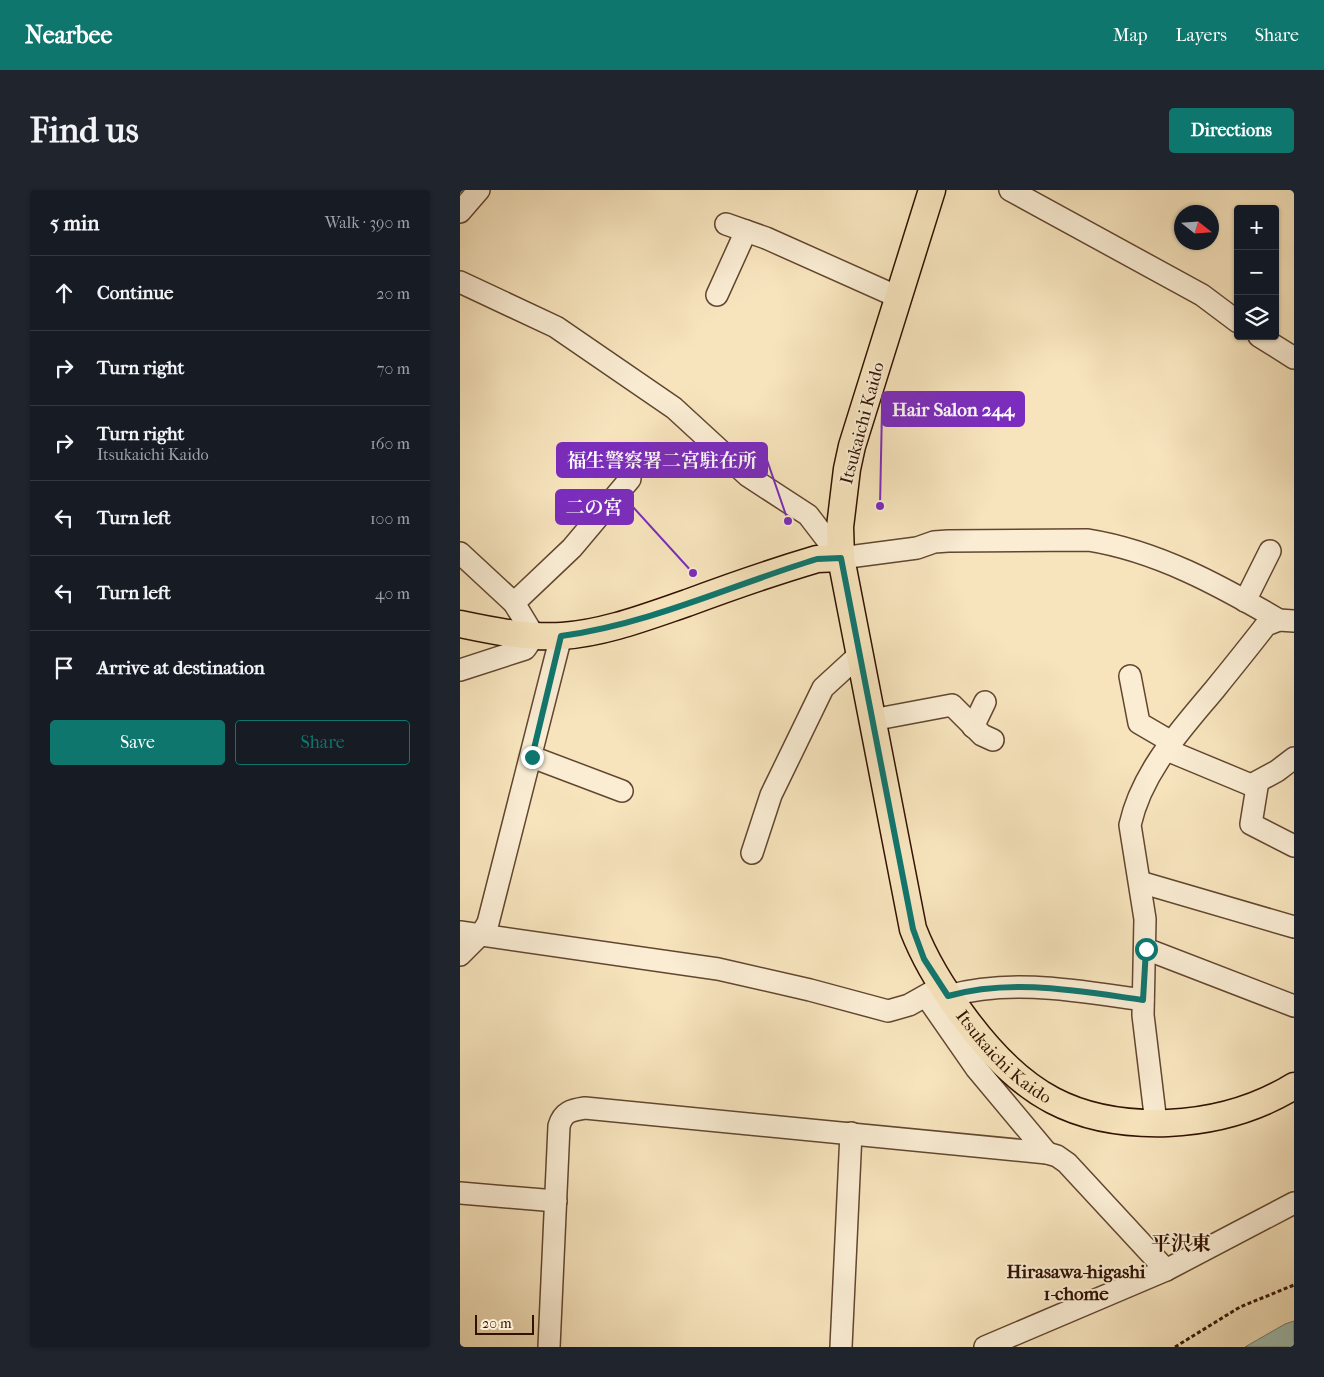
<!DOCTYPE html>
<html lang="en">
<head>
<meta charset="utf-8">
<style>
  body { margin:0; font-family:"IM FELL French Canon","Noto Serif JP",serif; background:#20242c; color:#f1f3f6 }
  .controls { position:absolute; right:15px; top:15px; display:grid; overflow:hidden; border-radius:5px; box-shadow:0 1px 4px #0004 }
  .controls button { width:45px; height:45px; display:grid; place-items:center; padding:0; border:0; border-bottom:1px solid #363941; background:#171b24; color:#f1f3f6; font:25px sans-serif }
  .compass { position:absolute; left:714px; top:15px; width:45px; height:45px; border-radius:50%; background:#171b24; box-shadow:0 1px 4px #0004; rotate:107deg }
  .scale { position:absolute; left:15px; bottom:12px; width:59px; box-sizing:border-box; padding-left:5px; border:2px solid #311200; border-top:0; font-size:14px; line-height:18px; white-space:nowrap; color:#311200; -webkit-text-stroke:4px #faedd4; paint-order:stroke }
  .stop { position:absolute; width:15px; height:15px; margin:-11px; border:4px solid #0f766e; border-radius:50%; background:#fff }
  .stop.end { background:#0f766e; border-color:#fff; box-shadow:0 1px 5px #0008 }
  .list { margin:0; padding:0; list-style:none }
  h2 { display:flex; justify-content:space-between; align-items:center; height:65px; margin:0; padding:0 20px; font-size:21px }
  h2 small { font-size:16px; font-weight:400; color:#9ea1a6 }
  .list li { display:grid; grid-template-columns:32px 1fr auto; gap:15px; align-items:center; box-sizing:border-box; height:75px; padding:0 20px; border-top:1px solid #363941 }
  .list b { display:block; font-size:19px; white-space:nowrap }
  .list p { margin:0; font-size:16px; white-space:nowrap; color:#9ea1a6 }
  .list em { font-size:16px; font-style:normal; color:#9ea1a6 }
  .actions { display:flex; gap:10px; padding:15px 20px }
  .actions a { flex:1; padding:11px 0; border:1px solid #0f766e; border-radius:5px; text-align:center; font-size:18px; color:#0f766e }
  .actions .main { background:#0f766e; color:#fff }
  .icon { flex:none; width:28px; height:28px; fill:none; stroke:currentColor; stroke-width:2; stroke-linecap:round; stroke-linejoin:round }
  .map { position:relative; flex:none; width:834px; height:1157px; overflow:hidden; border-radius:5px }
  header { display:flex; align-items:center; gap:30px; box-sizing:border-box; height:70px; padding:0 25px; background:#0f766e; color:#fff }
  header strong { font-size:24px }
  nav { display:flex; gap:28px; margin-inline-start:auto; font-size:18px }
  .intro { display:flex; align-items:center; justify-content:space-between; box-sizing:border-box; height:120px; padding:0 30px }
  h1 { margin:0; font-size:35px }
  .button { padding:12px 22px; border-radius:5px; background:#0f766e; color:#fff; font-size:18px; font-weight:700 }
  main { display:flex; gap:30px; padding:0 30px }
  aside { flex:1; background:#171b24; border-radius:5px; box-shadow:0 1px 4px #0004 }
  .map>svg:first-child { display:block }
  .water { fill:#9dbeb2; stroke:#72796b }
  .lines { fill:none; stroke-linecap:round; stroke-linejoin:round }
  .minor-casing { stroke:#62462f; stroke-width:24 }
  .major-casing { stroke:#311200; stroke-width:29 }
  .path { stroke:#311200; stroke-width:3; stroke-dasharray:4 2.5; stroke-linecap:butt }
  .minor { stroke:#faedd4; stroke-width:21 }
  .major { stroke:#f7e4bd; stroke-width:26 }
  .route { stroke:#0f766e; stroke-width:6 }
  .labels { text-anchor:middle; stroke-width:4; stroke-linejoin:round; paint-order:stroke }
  .street-label { font-size:18px; fill:#311200; stroke:#faedd4 }
  .neighbourhood-label { font-size:19px; font-weight:bold; fill:#311200; stroke:#faedd4 }
  .quarter-label { font-size:20px; font-weight:bold; fill:#311200; stroke:#faedd4 }
  .leader { fill:none; stroke:#7b2cbf; stroke-width:2 }
  .callout-dot { fill:#7b2cbf; stroke:#faedd4; stroke-width:2 }
  .callout { fill:#7b2cbf; stroke:#7b2cbf; stroke-width:2 }
  .callout-label { font-size:19px; text-anchor:middle; font-weight:bold; fill:#fff }
</style>
</head>
<body>
<header>
<strong>Nearbee</strong>
<nav><a>Map</a><a>Layers</a><a>Share</a></nav>
</header>
<div class="intro"><h1>Find us</h1><a class="button">Directions</a></div>
<main>
<aside>
<h2>5 min<small>Walk · 390 m</small></h2>
<ul class="list">
<li><svg class="icon" aria-label="ahead" viewBox="0 0 24 24"><path d="M12 20V5M6 11l6-6 6 6"/></svg><div><b>Continue</b></div><em>20 m</em></li>
<li><svg class="icon" aria-label="right" viewBox="0 0 24 24"><path d="M7 20v-9h11M14 6l5 5-5 5"/></svg><div><b>Turn right</b></div><em>70 m</em></li>
<li><svg class="icon" aria-label="right" viewBox="0 0 24 24"><path d="M7 20v-9h11M14 6l5 5-5 5"/></svg><div><b>Turn right</b><p>Itsukaichi Kaido</p></div><em>160 m</em></li>
<li><svg class="icon" aria-label="left" viewBox="0 0 24 24"><path d="M17 20v-9H6M10 6l-5 5 5 5"/></svg><div><b>Turn left</b></div><em>100 m</em></li>
<li><svg class="icon" aria-label="left" viewBox="0 0 24 24"><path d="M17 20v-9H6M10 6l-5 5 5 5"/></svg><div><b>Turn left</b></div><em>40 m</em></li>
<li><svg class="icon" aria-label="arrive" viewBox="0 0 24 24"><path d="M6 21V4h12l-3 4 3 4H6"/></svg><div><b>Arrive at destination</b></div></li>
</ul>
<div class="actions"><a class="main">Save</a><a>Share</a></div>
</aside>
<div class="map">
<svg width="834" height="1157" viewBox="0 0 834 1157">
  <rect width="100%" height="100%" fill="#f7e4bd"/>
  <filter id="stains"><feTurbulence type="fractalNoise" baseFrequency=".004" numOctaves="4"/><feColorMatrix values="0 0 0 0 .2 0 0 0 0 .09 0 0 0 0 .02 0 0 0 .5 -.17"/></filter>
  <radialGradient id="worn" r=".72"><stop offset=".6" stop-color="#630" stop-opacity="0"/><stop offset="1" stop-color="#630" stop-opacity=".3"/></radialGradient>
  <path class="water" d="M834 1131V1157H785L825 1134Z"/>
  <g class="lines">
    <g class="minor-casing">
      <g id="minor">
        <path d="M550 0 742 105 778 132"/>
        <path d="M0 22 19 0"/>
        <path d="M266 34 306 48 438 107"/>
        <path d="M0 92 96 137 214 218 288 286 348 325 381 368 457 358 474 352 488 351 628 350C697 361 759 395 819 430L834 431"/>
        <path d="M257 105 286 41"/>
        <path d="M799 146 834 168"/>
        <path d="M0 363 54 413 74 446 65 459 0 480"/>
        <path d="M785 411 810 361"/>
        <path d="M54 413 112 358 170 289"/>
        <path d="M670 486 679 533 703 547 714 563 791 595 817 581 834 568"/>
        <path d="M412 530 492 515 522 545 533 550"/>
        <path d="M513 537 525 512"/>
        <path d="M72 567 162 601"/>
        <path d="M791 595 797 597 791 634 834 656"/>
        <path d="M292 663 311 605 363 498 399 465"/>
        <path d="M680 692 834 737"/>
        <path d="M0 742 258 779 350 800 428 821 449 815 481 797"/>
        <path d="M686 759 834 816"/>
        <path d="M0 765 22 743 28 733 101 446"/>
        <path d="M466 806 516 878 587 963"/>
        <path d="M488 806C552 788 618 801 683 810"/>
        <path d="M696 933 683 825 685 729 670 635C682 581 721 540 755 499 772 478 789 457 806 435L819 430"/>
        <path d="M0 1003 96 1011"/>
        <path d="M89 1157 99 936C103 922 111 920 125 918L587 963 597 966 607 973 706 1080"/>
        <path d="M381 1157 391 943"/>
        <path d="M525 1157 706 1080 834 1013"/>
      </g>
    </g>
    <g class="major-casing">
      <g id="major">
        <path id="s1" d="M472 0 392 256 387 279 380 337 381 368 453 739C466 773 484 801 506 830 561 904 615 936 708 933 753 931 795 920 834 896"/>
        <path d="M0 434C33 441 68 448 102 446 145 443 186 427 227 413 270 397 313 382 357 369L381 368"/>
      </g>
    </g>
    <path class="path" d="M715 1157 780 1117 834 1095"/>
    <use href="#minor" class="minor"/>
    <use href="#major" class="major"/>
  </g>
  <g class="lines">
    <path class="route" d="M72 567 101 446C190 434 272 395 357 369L381 368 453 739 464 769 488 806C552 788 618 801 683 810L686 759"/>
  </g>
  <g class="labels">
    <g class="street-label">
      <text transform="translate(402 233) rotate(-75)" y="6">Itsukaichi Kaido</text>
      <text dy="6" stroke="none"><textPath href="#s1" startOffset="918">Itsukaichi Kaido</textPath></text>
    </g>
    <g class="neighbourhood-label">
      <text x="616" y="1088">Hirasawa-higashi<tspan x="616" dy="22">1-chome</tspan></text>
    </g>
    <g class="quarter-label">
      <text x="721" y="1060">平沢東</text>
    </g>
  </g>
  <path class="leader" d="M420 316L422 219M328 331L307 270M233 383L173 317"/>
  <g class="callout-dot">
    <circle cx="420" cy="316" r="5"/>
    <circle cx="328" cy="331" r="5"/>
    <circle cx="233" cy="383" r="5"/>
  </g>
  <g class="callout">
    <rect x="422" y="202" width="142" height="34" rx="5"/>
    <rect x="97" y="253" width="210" height="34" rx="5"/>
    <rect x="96" y="300" width="77" height="34" rx="5"/>
  </g>
  <g class="callout-label">
    <text x="493" y="226">Hair Salon 244</text>
    <text x="202" y="277">福生警察署二宮駐在所</text>
    <text x="134" y="324">二の宮</text>
  </g>
  <rect width="100%" height="100%" filter="url(#stains)"/>
  <rect width="100%" height="100%" fill="url(#worn)"/>
</svg>
<div class="controls">
<button>+</button>
<button>−</button>
<button><svg class="icon" aria-label="layers" viewBox="0 0 24 24"><path d="M12 4l9 5-9 5-9-5zM3 14l9 5 9-5"/></svg></button>
</div>
<svg class="compass" viewBox="-18 -18 36 36"><path d="M0-13l5 13h-10z" fill="#e53935"/><path d="M0 13l5-13h-10z" fill="#9ea1a6"/></svg>
<div class="scale">20 m</div>
<div class="stop" style="left:686px;top:759px"></div>
<div class="stop end" style="left:72px;top:567px"></div>
</div>
</main>
</body>
</html>
